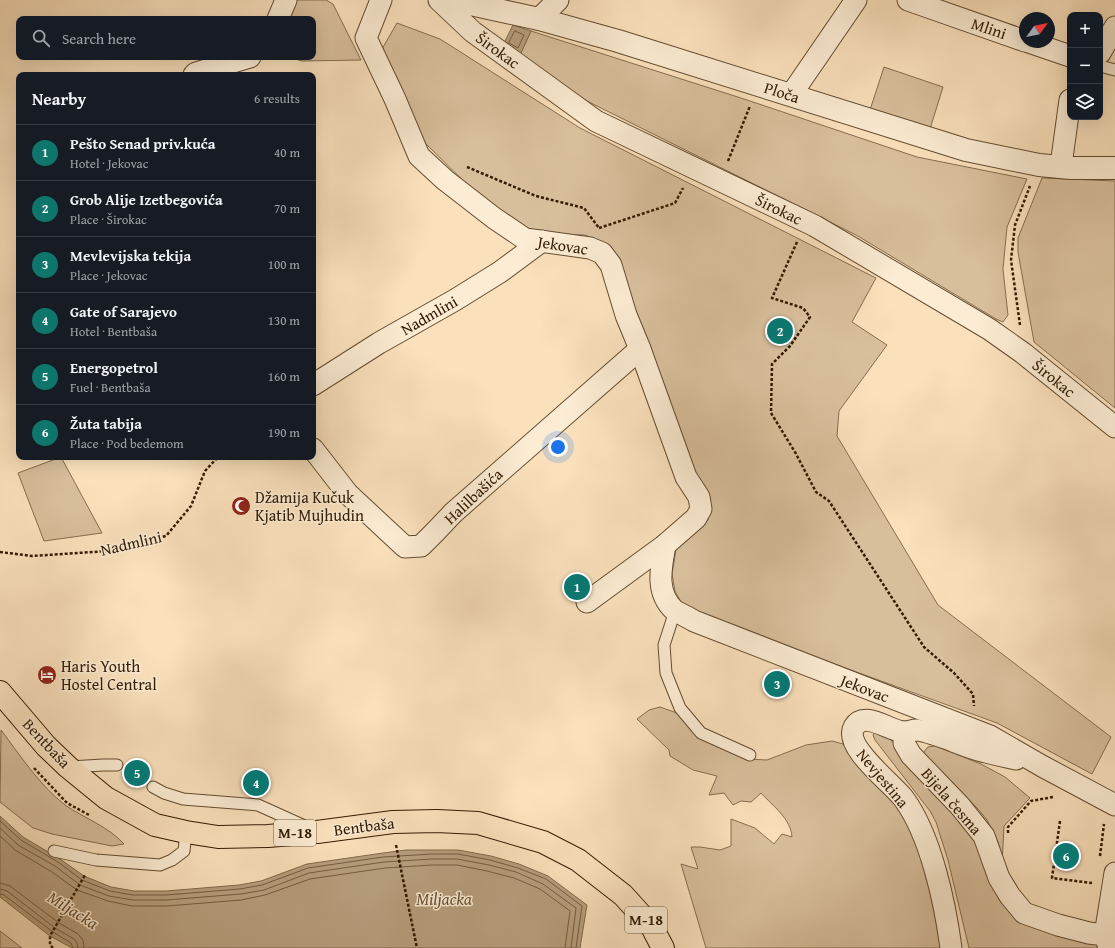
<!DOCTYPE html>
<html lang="en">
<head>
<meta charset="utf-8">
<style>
  body { margin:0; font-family:"Gentium Book Plus",serif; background:#20242c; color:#f1f3f6 }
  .controls { position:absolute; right:12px; top:12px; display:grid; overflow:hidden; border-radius:8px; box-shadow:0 4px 16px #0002 }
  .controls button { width:36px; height:36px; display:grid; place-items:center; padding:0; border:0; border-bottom:1px solid #363941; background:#171b24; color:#f1f3f6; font:20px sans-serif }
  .compass { position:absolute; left:1019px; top:12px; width:36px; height:36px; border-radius:50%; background:#171b24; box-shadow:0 4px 16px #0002; rotate:57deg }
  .you { position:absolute; left:558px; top:447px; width:14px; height:14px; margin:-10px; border:3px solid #fff; border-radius:50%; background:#1a73e8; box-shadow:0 0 0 6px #1a73e833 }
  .badge { display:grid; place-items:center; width:26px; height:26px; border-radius:50%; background:#0f766e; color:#fff; font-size:13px; font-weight:700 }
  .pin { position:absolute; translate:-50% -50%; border:2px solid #fff; box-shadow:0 1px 4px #0006 }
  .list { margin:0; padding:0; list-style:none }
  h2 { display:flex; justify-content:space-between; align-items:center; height:52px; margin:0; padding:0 16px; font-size:17px }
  h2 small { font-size:13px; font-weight:400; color:#9ea1a6 }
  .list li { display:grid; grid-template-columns:26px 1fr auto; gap:12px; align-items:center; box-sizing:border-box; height:56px; padding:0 16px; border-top:1px solid #363941 }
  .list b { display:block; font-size:15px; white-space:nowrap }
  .list p { margin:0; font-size:13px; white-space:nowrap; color:#9ea1a6 }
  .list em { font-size:13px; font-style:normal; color:#9ea1a6 }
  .icon { flex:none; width:22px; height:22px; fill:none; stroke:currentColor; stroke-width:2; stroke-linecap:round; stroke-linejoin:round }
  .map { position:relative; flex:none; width:1115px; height:948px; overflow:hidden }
  .search { position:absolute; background:#171b24; box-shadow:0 4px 16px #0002; left:16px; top:16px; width:300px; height:44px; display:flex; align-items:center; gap:10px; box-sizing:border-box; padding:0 14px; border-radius:8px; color:#9ea1a6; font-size:15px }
  .panel { position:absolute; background:#171b24; box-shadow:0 4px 16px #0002; left:16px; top:72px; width:300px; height:388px; border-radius:8px }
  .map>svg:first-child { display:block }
  .green { fill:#d8bf9c; stroke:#856d4f }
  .water { fill:#b69e7d; stroke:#816a4c }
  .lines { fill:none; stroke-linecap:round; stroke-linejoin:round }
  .shore { stroke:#745c40; stroke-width:1 }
  .service-casing { stroke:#644c30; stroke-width:13 }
  .minor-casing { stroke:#644c30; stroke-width:23 }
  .tertiary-casing { stroke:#644c30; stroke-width:24 }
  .primary-casing { stroke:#321b02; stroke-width:24 }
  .path { stroke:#321b02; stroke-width:2.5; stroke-dasharray:3 2; stroke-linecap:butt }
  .service { stroke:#fcecd3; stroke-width:11 }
  .minor { stroke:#fcecd3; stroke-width:21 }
  .tertiary { stroke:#fcecd3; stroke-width:22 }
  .primary { stroke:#fae1bc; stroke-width:22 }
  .labels { text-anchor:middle; stroke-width:3; stroke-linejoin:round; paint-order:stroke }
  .shield { fill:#fcecd3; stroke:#6f5a41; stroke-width:1 }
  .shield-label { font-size:15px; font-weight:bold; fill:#321b02 }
  .street-label { font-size:16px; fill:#321b02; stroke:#fcecd3 }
  .poi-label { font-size:16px; fill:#321b02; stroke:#fcecd3; text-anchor:start }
  .water-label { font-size:17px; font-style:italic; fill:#674f33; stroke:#fcecd3 }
</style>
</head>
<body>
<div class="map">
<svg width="1115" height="948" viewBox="0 0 1115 948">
  <rect width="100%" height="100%" fill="#fae1bc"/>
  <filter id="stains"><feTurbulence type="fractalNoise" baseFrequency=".005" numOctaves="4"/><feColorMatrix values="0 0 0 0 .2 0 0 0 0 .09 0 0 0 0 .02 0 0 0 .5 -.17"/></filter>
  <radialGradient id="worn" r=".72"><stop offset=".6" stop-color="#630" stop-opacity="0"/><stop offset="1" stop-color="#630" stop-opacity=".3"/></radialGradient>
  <g class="green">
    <path d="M291 0H326L333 4 361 60 302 61 288 57H313V19H284Z"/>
    <path d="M397 23 440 39 580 128 876 278 852 322 887 345 839 411 837 436 938 605 1111 737 1092 774 997 723 685 610 675 591 672 574 676 550 708 520 710 508 602 242 585 235 538 234 490 207 422 140 382 49Z"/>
    <path d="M531 31 744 99 917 157 1027 179 1007 227 1003 269 1008 315 1003 322 996 319 856 235 585 100 520 55Z"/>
    <path d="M884 67 943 87 930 129 870 110Z"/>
    <path d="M1042 178 1115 181V408L1034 342 1018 252V238Z"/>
    <path d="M61 457 102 533 44 541 18 473Z"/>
    <path d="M660 707 677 713 746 759 767 760 806 745 832 741 847 745 915 826 946 948H706L681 864 698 869 691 847H700L720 850 731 846V819L755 828 774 844 782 834 792 837C791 819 773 806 761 793L751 802 741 801 733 805 724 793 709 795 717 776 693 770 670 756 669 750 637 719 649 710Z"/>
    <path d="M1 730C20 755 39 785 65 805 84 818 109 827 124 844L112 846 52 834 33 828 0 802Z"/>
    <path d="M875 732 886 735 969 821 1006 898 1102 939 1104 948H969L948 860 936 822 930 811 875 740 873 735Z"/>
    <path d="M935 746 981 764 1005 777 1030 798 1004 826 1002 864 998 842 987 820 978 809 923 753 928 747Z"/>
    <path d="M0 931 22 948H0Z"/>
  </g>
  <g class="water">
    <path d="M513 25 531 31 520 55 503 45Z"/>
    <path d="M0 816 23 837 60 859 84 876 111 887 134 891H166L239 885 261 881 307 864 383 853 406 850H458L491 856 519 864 548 876 587 905 580 948H72L50 936 0 897Z"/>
  </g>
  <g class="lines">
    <g class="shore">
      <path d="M515 31 524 35 518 48 509 43Z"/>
      <path d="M0 821 21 840 58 862 82 880 110 891 133 895H166L240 889 262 885 308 868 383 857 432 854H458L490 860 518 868 546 879 582 906 576 948"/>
      <path d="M0 828 18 845 55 866 80 885 109 896 133 900H166L241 894 264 890 309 873 384 862 432 859H457L489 865 516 872 543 884 576 908 571 948"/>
      <path d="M0 836 15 850 52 872 77 890 108 901 132 906H167L241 900 265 895 310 879 385 868 432 865H457L487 871 514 878 540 889 570 911 565 948"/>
      <path d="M0 883 10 886 59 923 78 934 83 940 84 948"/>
      <path d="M0 889 7 891 55 928 74 939 77 943 78 948"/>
      <path d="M0 894 4 895 53 932 71 943 73 948"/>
    </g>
    <g class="service-casing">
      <g id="service">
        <path d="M1100 66 1115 70"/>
        <path d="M675 611 664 645 666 673 680 708 701 733 750 755"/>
        <path d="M70 767 103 765H117"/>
        <path d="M153 787 164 793 183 799 258 805 309 828"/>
        <path d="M54 851 96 860 160 865 172 860 184 851 186 832"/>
      </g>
    </g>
    <g class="minor-casing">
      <g id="minor">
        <path d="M381 0 366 38 395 99 419 156 445 180 494 218 525 239 590 248 602 253 611 265 626 315 640 349 686 477 699 497 701 509 696 518 665 545 587 602"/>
        <path d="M439 0 473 32 596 121 815 226 989 329 1023 353 1115 427"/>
        <path d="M908 0 1025 41"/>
        <path d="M278 19 286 0"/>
        <path d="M539 19 558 0"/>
        <path d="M1029 42 1070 56"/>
        <path d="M1100 53 1115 27"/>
        <path d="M194 75 196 73 250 57"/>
        <path d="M793 95 795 89 856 0"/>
        <path d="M1059 167 1062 158 1070 100"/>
        <path d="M313 385 379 343 455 300 500 272 542 241"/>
        <path d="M313 449 348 494 405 547 421 546 436 531 453 513 640 349"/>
        <path d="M665 545C661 568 655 592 674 610 680 614 688 617 694 621L990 736 1042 766 1115 805"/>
        <path d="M904 732V743L911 755 960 806 984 836 999 878 1010 896 1024 913 1058 925 1089 933 1105 935 1115 938"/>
        <path d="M951 948C945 903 931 836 904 799 893 784 843 747 854 727 865 709 892 733 905 732 909 732 912 730 917 730 936 733 956 743 975 749 988 753 1002 756 1016 759"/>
        <path d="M1109 948 1105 935 1115 873"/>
      </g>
    </g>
    <g class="tertiary-casing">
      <path id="tertiary" d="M452 0 539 19 618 41 966 150 1039 165 1071 168H1115"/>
    </g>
    <g class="primary-casing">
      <path id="primary" d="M0 692 46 746 68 767 106 798 155 825 186 832 218 837 268 836 317 832 393 822 437 821 478 823 543 842 578 860 623 895 652 927 663 948"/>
    </g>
    <g class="path">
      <path d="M728 161 750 106"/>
      <path d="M467 167 536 196 584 208 599 228"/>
      <path d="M599 228 675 203 683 188"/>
      <path d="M797 242 772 298 803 308 810 317 790 346 772 364 771 413 795 452 816 492 829 501 924 647 954 673 973 694 974 706"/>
      <path d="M1020 325 1011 260 1015 225 1030 186"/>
      <path d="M0 552 32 556 108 551 166 536 191 506 205 471 218 457"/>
      <path d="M34 768 67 803 89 815"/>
      <path d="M1060 821 1052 878 1092 883"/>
      <path d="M1008 833V827L1031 801 1053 797"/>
      <path d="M396 845 417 948"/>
      <path d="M1100 856 1104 824"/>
      <path d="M53 948 50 945V936L85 875"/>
    </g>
    <use href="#service" class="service"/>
    <use href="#minor" class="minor"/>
    <use href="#tertiary" class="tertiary"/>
    <use href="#primary" class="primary"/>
  </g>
  <defs>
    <g id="mosque-disc" transform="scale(1)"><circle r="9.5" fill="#8f2418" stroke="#fcecd3"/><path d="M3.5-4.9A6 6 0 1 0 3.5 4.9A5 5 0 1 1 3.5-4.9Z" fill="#fff"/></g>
    <g id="hotel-disc" transform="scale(1)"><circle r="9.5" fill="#8f2418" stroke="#fcecd3"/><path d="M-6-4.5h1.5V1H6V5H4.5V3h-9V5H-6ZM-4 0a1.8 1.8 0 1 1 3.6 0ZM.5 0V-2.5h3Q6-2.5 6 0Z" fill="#fff"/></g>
  </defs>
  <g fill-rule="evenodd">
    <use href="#mosque-disc" x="241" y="506"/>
    <use href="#hotel-disc" x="47" y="675"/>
  </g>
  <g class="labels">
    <g class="shield">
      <rect x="274" y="820" width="42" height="26" rx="3"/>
      <rect x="625" y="907" width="42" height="26" rx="3"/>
    </g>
    <g class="shield-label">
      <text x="295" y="838">M-18</text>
      <text x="646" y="925">M-18</text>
    </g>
    <g class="street-label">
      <text transform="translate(989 28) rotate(19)" y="6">Mlini</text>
      <text transform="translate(498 50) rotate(36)" y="6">Širokac</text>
      <text transform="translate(782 92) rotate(18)" y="6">Ploča</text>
      <text transform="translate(779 209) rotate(26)" y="6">Širokac</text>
      <text transform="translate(563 245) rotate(9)" y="6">Jekovac</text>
      <text transform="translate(429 315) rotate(-30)" y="6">Nadmlini</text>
      <text transform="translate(1054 378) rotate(39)" y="6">Širokac</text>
      <text transform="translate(473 496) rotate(-43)" y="6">Halilbašića</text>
      <text transform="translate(131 543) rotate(-13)" y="6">Nadmlini</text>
      <text transform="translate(865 688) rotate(21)" y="6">Jekovac</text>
      <text transform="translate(47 743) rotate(47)" y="6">Bentbaša</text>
      <text transform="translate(883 778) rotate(50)" y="6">Nevjestina</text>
      <text transform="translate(952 801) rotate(49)" y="6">Bijela česma</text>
      <text transform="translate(364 826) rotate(-7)" y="6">Bentbaša</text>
    </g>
    <g class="poi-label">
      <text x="255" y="503">Džamija Kučuk<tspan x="255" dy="18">Kjatib Mujhudin</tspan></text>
      <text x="61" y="672">Haris Youth<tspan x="61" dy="18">Hostel Central</tspan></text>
    </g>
    <g class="water-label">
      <text x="444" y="905">Miljacka</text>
      <text transform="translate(73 910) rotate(32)" y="6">Miljacka</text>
    </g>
  </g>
  <rect width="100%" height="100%" filter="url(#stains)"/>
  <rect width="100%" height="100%" fill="url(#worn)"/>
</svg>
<div class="controls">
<button>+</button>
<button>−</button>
<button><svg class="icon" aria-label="layers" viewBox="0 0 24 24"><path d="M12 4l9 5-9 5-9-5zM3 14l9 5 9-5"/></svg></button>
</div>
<svg class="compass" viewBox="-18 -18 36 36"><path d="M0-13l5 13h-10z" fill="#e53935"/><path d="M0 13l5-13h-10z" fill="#9ea1a6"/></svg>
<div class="you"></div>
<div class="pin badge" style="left:577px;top:587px">1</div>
<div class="pin badge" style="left:780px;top:331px">2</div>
<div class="pin badge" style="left:777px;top:684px">3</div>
<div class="pin badge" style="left:256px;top:783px">4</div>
<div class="pin badge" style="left:137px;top:773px">5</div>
<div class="pin badge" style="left:1066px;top:856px">6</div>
<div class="search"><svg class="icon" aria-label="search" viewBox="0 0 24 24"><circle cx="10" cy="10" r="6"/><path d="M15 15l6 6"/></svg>Search here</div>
<section class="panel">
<h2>Nearby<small>6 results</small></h2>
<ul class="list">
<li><span class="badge">1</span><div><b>Pešto Senad priv.kuća</b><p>Hotel · Jekovac</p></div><em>40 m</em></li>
<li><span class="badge">2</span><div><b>Grob Alije Izetbegovića</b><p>Place · Širokac</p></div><em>70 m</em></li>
<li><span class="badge">3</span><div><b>Mevlevijska tekija</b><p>Place · Jekovac</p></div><em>100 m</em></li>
<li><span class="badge">4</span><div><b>Gate of Sarajevo</b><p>Hotel · Bentbaša</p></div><em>130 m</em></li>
<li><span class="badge">5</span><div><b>Energopetrol</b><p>Fuel · Bentbaša</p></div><em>160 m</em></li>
<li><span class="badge">6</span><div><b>Žuta tabija</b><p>Place · Pod bedemom</p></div><em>190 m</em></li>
</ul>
</section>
</div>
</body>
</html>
